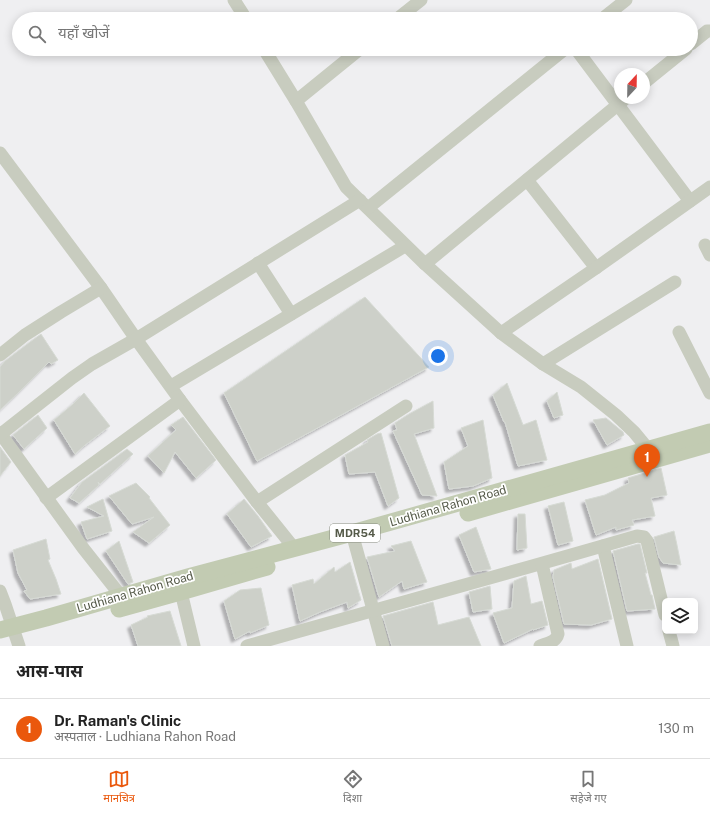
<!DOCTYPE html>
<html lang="hi">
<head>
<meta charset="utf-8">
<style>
  body { margin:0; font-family:"Public Sans","Noto Sans Devanagari",sans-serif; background:#f6f6f6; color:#222 }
  .controls { position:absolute; right:12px; bottom:12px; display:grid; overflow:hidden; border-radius:6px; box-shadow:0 2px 10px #0003 }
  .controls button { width:36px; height:36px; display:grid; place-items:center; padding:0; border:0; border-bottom:1px solid #e0e0e0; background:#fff; color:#222; font:20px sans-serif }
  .compass { position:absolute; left:614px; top:68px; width:36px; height:36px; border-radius:50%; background:#fff; box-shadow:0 2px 10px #0003; rotate:22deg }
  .you { position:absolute; left:438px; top:356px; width:14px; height:14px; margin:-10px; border:3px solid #fff; border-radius:50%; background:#1a73e8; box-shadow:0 0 0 6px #1a73e833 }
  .badge { display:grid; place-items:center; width:26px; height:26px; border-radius:50%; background:#ea580c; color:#fff; font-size:13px; font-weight:700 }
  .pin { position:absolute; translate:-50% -33px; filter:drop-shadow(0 1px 2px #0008) }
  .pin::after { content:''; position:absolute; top:21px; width:14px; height:12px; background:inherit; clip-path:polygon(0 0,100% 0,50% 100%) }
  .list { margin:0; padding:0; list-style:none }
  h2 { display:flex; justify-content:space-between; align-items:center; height:52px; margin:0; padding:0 16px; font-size:17px }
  h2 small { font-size:13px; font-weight:400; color:#767676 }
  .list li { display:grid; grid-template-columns:26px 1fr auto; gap:12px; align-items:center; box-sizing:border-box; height:60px; padding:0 16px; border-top:1px solid #e0e0e0 }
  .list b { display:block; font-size:15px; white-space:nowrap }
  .list p { margin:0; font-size:13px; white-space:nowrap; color:#767676 }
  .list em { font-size:13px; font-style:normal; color:#767676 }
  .icon { flex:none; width:22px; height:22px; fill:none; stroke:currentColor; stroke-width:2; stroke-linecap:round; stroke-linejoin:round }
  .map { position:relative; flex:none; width:710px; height:646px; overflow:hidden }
  .search { position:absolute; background:#fff; box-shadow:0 2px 10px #0003; left:12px; right:12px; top:12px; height:44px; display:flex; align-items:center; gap:10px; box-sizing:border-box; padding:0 14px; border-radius:22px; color:#767676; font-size:15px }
  .sheet { height:112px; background:#fff }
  nav { display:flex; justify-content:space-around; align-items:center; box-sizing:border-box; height:56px; border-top:1px solid #e0e0e0; background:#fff; font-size:11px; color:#767676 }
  nav a { display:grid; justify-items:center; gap:2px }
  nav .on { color:#ea580c }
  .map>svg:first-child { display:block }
  .building { fill:#cdd0c9; stroke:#d6dad4; filter:url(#shadow) }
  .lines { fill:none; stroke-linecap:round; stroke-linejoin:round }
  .minor { stroke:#c8ccbf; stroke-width:13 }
  .major { stroke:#c2cbb2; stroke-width:17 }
  .labels { text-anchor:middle; stroke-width:3.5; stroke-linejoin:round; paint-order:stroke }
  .shield { fill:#fff; stroke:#888c80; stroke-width:1 }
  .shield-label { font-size:11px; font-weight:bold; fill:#555a49 }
  .street-label { font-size:12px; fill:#555a49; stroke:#fff }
</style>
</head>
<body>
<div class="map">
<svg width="710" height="646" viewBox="0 0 710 646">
  <defs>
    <filter id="shadow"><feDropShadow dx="-3.5" dy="3.5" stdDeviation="1" flood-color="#0004"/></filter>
  </defs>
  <rect width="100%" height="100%" fill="#efeff1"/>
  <g class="building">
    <path d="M365 297 429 367 257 461 224 393Z"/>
    <path d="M41 334 58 360 51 364 49 362 18 393 0 410V367L5 361 30 342Z"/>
    <path d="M507 383 523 425 536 420 547 460 518 466 505 422H504L493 395Z"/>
    <path d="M557 392 563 415 554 418 547 401Z"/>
    <path d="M84 393 110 426 85 445 75 454 54 420 73 404Z"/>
    <path d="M433 401 434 428 414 434 437 496 422 495 393 431 397 430 395 423 409 414Z"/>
    <path d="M38 415 47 428 24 449 13 435Z"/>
    <path d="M183 417 216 460 196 478 175 452 164 473 148 456 176 430 171 425Z"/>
    <path d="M606 418 623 432 624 435 607 445 593 420Z"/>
    <path d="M483 420 492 478 473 486 449 489 444 462 468 446 461 428Z"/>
    <path d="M381 433 399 498 388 506 375 472 349 474 345 455 368 442 367 440 377 434Z"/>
    <path d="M0 447 11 462 0 476Z"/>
    <path d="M127 449 133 454 100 484 98 482 99 485 79 503 70 498 82 482Z"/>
    <path d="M661 468 667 495 651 498 655 516 638 519V518V519L632 520 634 525 616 530V527L596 535 585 500 605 495 629 483 628 478Z"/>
    <path d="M136 483 150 497 149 498 170 525 149 543 133 532 154 517 132 524 109 496Z"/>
    <path d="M103 499 112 531 87 539 81 522 104 516 87 507Z"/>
    <path d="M244 499 258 516 272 536 251 547 227 514Z"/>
    <path d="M564 502 573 541 558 545 548 506Z"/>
    <path d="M518 514H525L527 548 517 550Z"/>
    <path d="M476 527 491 569 474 572 459 535Z"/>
    <path d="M674 531 677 545 681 565 663 563 659 557 654 537Z"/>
    <path d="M46 539 50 559 48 560 56 579 61 594 30 599 24 591 27 590 18 573 13 550Z"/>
    <path d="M119 541 133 582 128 584 106 551Z"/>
    <path d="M411 541 427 582 404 589 402 581 379 597 367 557 395 551 391 546Z"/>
    <path d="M638 544H640L647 573H645L651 595H652L655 609 627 611 613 551Z"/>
    <path d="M598 559 612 619 591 625 564 624 553 577 554 570 571 563 572 569Z"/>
    <path d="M350 562 361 600 348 608 347 602 320 612 300 621 292 585 313 579 314 584 334 567 335 572Z"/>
    <path d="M526 576 531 604 542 601 548 625 533 630V629L504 643 493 613 512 608 514 581Z"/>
    <path d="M490 586 492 609 473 612 469 592Z"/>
    <path d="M261 588 269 625 250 633V631L235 639 224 601 240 590Z"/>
    <path d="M433 602 438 625 469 617 481 646H392L383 616Z"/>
    <path d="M170 611 181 646H138L131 625 148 617 147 616Z"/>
  </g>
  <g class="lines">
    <g class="minor">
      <path d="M234 0 246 19"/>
      <path d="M397 19 421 0"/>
      <path d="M602 19 626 0"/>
      <path d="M691 44 707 31H710"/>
      <path d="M264 49 296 101 346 187 425 264 501 333 543 364 581 387 616 415 634 432 648 449 651 457"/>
      <path d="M576 49 690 201"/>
      <path d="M644 83 686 49"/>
      <path d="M296 101 360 49"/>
      <path d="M0 153 101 288 136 339 180 400 257 502 294 548"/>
      <path d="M527 180 596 268"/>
      <path d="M368 208 565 49"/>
      <path d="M705 245 710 255"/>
      <path d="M258 263 291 314"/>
      <path d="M425 264 626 98"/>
      <path d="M679 332 710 393"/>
      <path d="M501 333 596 268 710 187"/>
      <path d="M0 355 25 335 61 312 101 288"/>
      <path d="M543 364 675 282"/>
      <path d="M171 386 405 246"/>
      <path d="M0 433 83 548 121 596"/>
      <path d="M1 434 72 378 92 364 136 339 360 200"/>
      <path d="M46 498 180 400"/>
      <path d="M257 502 406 406"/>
      <path d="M352 533 383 646"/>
      <path d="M603 546 627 646"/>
      <path d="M0 591 5 604 19 646"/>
      <path d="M181 592 194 646"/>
      <path d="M669 631 673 646"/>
      <path d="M247 646C377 609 507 574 637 536L644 537 647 541 665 615"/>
      <path d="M540 646C548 643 556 642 558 634L542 564"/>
    </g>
    <g class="major">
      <path d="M468 513 710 444"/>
      <path d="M119 609 191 589 267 567"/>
      <path d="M0 630 46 618 188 577 352 533 710 432"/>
    </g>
  </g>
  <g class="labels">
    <rect class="shield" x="330" y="524" width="50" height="18" rx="3"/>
    <g class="shield-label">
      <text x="355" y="537">MDR54</text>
    </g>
    <g class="street-label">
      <text transform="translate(448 506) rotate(-16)" y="4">Ludhiana Rahon Road</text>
      <text transform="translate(135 592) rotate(-16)" y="4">Ludhiana Rahon Road</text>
    </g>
  </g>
</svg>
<div class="controls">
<button><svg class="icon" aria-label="layers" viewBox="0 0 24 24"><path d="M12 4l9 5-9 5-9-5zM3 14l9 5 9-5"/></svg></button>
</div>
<svg class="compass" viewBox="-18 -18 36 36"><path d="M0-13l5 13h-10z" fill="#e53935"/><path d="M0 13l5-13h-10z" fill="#767676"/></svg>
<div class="you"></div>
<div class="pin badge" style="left:647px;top:477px">1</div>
<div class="search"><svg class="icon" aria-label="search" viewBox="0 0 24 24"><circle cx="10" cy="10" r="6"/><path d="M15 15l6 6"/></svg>यहाँ खोजें</div>
</div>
<section class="sheet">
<h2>आस-पास<small></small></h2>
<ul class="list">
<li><span class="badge">1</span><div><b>Dr. Raman's Clinic</b><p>अस्पताल · Ludhiana Rahon Road</p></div><em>130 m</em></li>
</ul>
</section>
<nav>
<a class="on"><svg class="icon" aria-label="map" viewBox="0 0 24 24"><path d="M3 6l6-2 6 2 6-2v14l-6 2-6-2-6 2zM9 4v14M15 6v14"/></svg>मानचित्र</a>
<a><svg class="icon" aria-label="directions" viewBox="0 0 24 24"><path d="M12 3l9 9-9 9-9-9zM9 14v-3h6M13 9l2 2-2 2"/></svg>दिशा</a>
<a><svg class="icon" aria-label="saved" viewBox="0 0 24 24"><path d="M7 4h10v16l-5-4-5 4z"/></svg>सहेजे गए</a>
</nav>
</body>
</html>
